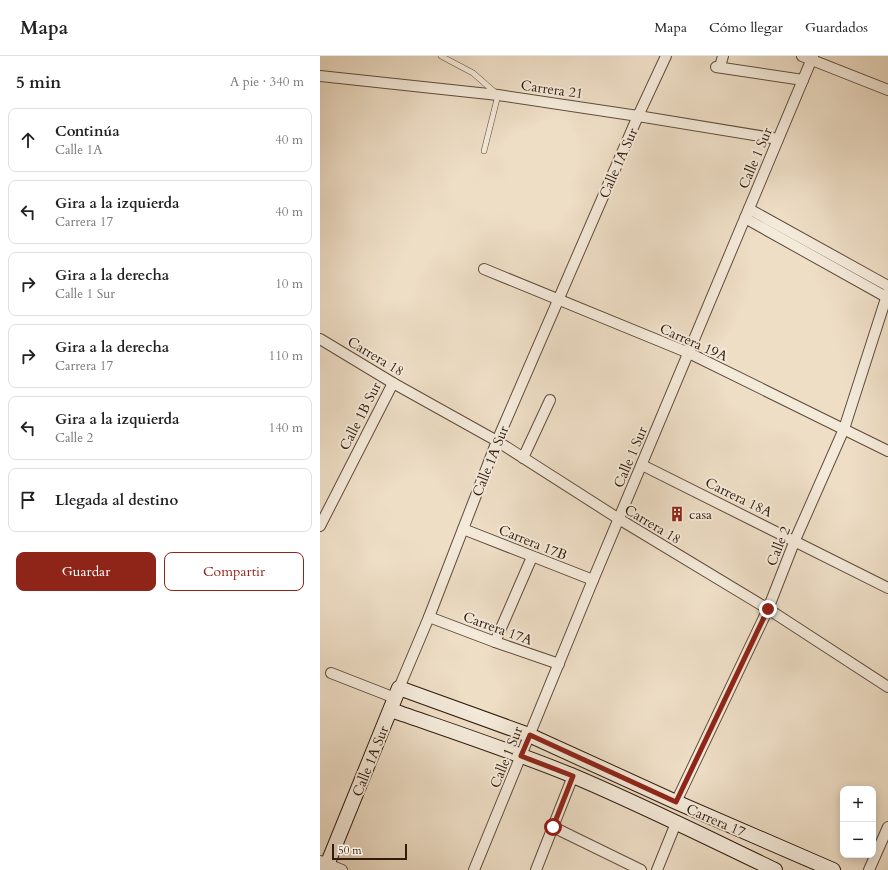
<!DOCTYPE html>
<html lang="es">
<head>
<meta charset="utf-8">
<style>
  body { margin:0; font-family:Cardo,serif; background:#f6f6f6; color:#202124 }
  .controls { position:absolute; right:12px; bottom:12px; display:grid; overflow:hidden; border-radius:8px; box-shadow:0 2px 10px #0003 }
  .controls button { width:36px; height:36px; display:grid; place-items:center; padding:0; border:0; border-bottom:1px solid #e0e0e0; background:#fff; color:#202124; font:20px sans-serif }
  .scale { position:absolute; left:12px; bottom:10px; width:75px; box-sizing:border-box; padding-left:4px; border:2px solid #301b0d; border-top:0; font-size:11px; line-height:14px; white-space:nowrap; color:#301b0d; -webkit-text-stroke:3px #f4eada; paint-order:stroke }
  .stop { position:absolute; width:12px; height:12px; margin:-9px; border:3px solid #8f2418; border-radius:50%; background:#fff }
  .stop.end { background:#8f2418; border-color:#fff; box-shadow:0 1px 4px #0008 }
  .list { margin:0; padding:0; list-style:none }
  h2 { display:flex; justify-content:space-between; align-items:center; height:52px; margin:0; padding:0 16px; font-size:17px }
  h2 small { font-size:13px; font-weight:400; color:#757577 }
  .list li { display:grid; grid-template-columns:26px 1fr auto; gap:12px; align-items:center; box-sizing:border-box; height:64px; margin:0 8px 8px; padding:0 8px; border:1px solid #e0e0e0; border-radius:8px }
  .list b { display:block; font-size:15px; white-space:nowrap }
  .list p { margin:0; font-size:13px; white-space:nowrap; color:#757577 }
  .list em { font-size:13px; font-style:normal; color:#757577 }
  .actions { display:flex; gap:8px; padding:12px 16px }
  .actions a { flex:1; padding:9px 0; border:1px solid #8f2418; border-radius:8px; text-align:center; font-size:14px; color:#8f2418 }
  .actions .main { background:#8f2418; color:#fff }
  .icon { flex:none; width:22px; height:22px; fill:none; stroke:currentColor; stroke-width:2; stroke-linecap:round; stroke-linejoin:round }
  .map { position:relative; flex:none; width:568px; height:814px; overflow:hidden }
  header { display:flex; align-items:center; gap:24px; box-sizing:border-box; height:56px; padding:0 20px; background:#fff; border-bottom:1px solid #e0e0e0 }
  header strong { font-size:19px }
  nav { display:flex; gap:22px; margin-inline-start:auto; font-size:14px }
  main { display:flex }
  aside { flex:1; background:#fff }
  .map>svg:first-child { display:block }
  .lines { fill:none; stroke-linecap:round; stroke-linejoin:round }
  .lane-casing { stroke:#604c3b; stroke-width:6 }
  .street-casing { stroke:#604c3b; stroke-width:12 }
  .secondary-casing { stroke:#301b0d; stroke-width:16 }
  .lane { stroke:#f4eada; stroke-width:5 }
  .street { stroke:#f4eada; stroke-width:10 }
  .secondary { stroke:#f4eada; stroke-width:14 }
  .route { stroke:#8f2418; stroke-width:5 }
  .labels { text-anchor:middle; stroke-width:4; stroke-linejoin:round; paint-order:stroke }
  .street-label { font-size:14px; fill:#301b0d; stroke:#f4eada }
  .poi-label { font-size:14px; fill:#301b0d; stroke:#f4eada; text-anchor:start }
</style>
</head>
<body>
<header>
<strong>Mapa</strong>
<nav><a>Mapa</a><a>Cómo llegar</a><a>Guardados</a></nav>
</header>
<main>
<aside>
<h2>5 min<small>A pie · 340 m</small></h2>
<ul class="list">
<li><svg class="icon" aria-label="ahead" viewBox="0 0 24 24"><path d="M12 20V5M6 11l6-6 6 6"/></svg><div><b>Continúa</b><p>Calle 1A</p></div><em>40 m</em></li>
<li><svg class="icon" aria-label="left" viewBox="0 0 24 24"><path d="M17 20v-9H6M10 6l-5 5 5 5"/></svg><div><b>Gira a la izquierda</b><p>Carrera 17</p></div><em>40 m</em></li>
<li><svg class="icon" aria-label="right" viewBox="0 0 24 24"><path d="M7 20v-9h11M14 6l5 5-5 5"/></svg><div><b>Gira a la derecha</b><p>Calle 1 Sur</p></div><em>10 m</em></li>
<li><svg class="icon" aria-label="right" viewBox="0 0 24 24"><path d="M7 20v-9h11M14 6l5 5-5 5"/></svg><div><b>Gira a la derecha</b><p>Carrera 17</p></div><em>110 m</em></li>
<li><svg class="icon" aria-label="left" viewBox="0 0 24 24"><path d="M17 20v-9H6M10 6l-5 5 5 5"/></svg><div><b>Gira a la izquierda</b><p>Calle 2</p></div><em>140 m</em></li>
<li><svg class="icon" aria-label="arrive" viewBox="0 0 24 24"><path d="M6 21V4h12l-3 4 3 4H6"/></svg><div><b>Llegada al destino</b></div></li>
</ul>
<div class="actions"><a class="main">Guardar</a><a>Compartir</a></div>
</aside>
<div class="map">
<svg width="568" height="814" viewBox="0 0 568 814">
  <rect width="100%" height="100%" fill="#eedec6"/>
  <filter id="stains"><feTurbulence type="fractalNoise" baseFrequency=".005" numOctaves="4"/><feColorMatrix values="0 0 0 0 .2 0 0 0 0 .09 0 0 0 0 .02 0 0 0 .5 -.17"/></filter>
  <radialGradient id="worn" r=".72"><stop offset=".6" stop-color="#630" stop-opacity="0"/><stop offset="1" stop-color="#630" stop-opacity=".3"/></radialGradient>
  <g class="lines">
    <g class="lane-casing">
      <path id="lane" d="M121 0 153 17 178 39 164 95"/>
    </g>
    <g class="street-casing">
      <g id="street">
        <path d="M482 0 568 34"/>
        <path d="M401 7 403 0"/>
        <path d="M396 11 483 24"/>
        <path d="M0 20 178 39 318 60 458 83"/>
        <path d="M429 153 568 230"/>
        <path d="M425 162 568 242"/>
        <path d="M164 213 369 297 568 395"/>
        <path d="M0 283 73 327 177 385 299 463 448 553 568 631"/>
        <path d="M203 402 230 344"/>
        <path d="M322 409 568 532"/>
        <path d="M0 470 73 327"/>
        <path d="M143 473 273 524"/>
        <path d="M109 561 175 586 239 608"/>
        <path d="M175 586 212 501"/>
        <path d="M11 617 75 642"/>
        <path d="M79 632 109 561 177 385 318 60 346 0"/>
        <path d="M356 746 448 553 475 484 524 373 568 236"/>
        <path d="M233 771 321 814"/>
        <path d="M0 805 22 814"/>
        <path d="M154 814 273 524 493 0"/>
        <path d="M216 814 253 720"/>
        <path d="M337 814 356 767"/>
        <path d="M549 814 568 771"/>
      </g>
    </g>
    <g class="secondary-casing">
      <g id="secondary">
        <path d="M71 654C131 675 192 695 251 719 320 748 388 782 455 814"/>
        <path d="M5 814 79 632 209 679 356 746 513 814"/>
      </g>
    </g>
    <use href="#lane" class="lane"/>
    <use href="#street" class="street"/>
    <use href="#secondary" class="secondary"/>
  </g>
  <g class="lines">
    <path class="route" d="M233 771 253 720 201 700 210 679 356 746 448 553"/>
  </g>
  <defs>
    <g id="building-bare" transform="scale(1.2)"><path d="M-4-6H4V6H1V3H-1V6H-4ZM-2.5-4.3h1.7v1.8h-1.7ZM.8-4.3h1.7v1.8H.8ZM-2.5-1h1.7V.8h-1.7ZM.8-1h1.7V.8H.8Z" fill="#8f2418" stroke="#f4eada" stroke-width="2.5" paint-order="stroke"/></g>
  </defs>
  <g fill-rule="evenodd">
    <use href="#building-bare" x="357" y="458"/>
  </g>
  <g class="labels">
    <g class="street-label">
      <text transform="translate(232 33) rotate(8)" y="5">Carrera 21</text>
      <text transform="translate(435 102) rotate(-67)" y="5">Calle 1 Sur</text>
      <text transform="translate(298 107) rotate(-66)" y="5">Calle 1A Sur</text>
      <text transform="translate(374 286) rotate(24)" y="5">Carrera 19A</text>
      <text transform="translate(56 300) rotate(31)" y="5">Carrera 18</text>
      <text transform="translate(40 360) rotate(-63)" y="5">Calle 1B Sur</text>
      <text transform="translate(310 401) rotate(-67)" y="5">Calle 1 Sur</text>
      <text transform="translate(170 405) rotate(-68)" y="5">Calle 1A Sur</text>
      <text transform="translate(419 441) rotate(26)" y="5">Carrera 18A</text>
      <text transform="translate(333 468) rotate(31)" y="5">Carrera 18</text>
      <text transform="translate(213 486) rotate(22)" y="5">Carrera 17B</text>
      <text transform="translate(458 490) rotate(-68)" y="5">Calle 2</text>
      <text transform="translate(178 572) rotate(20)" y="5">Carrera 17A</text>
      <text transform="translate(186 701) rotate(-68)" y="5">Calle 1 Sur</text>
      <text transform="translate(50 705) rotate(-68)" y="5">Calle 1A Sur</text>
      <text transform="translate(396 764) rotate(23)" y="5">Carrera 17</text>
    </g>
    <g class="poi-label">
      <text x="369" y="463">casa</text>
    </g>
  </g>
  <rect width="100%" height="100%" filter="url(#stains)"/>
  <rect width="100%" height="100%" fill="url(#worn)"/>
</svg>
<div class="controls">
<button>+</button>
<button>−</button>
</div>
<div class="scale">50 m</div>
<div class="stop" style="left:233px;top:771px"></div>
<div class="stop end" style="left:448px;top:553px"></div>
</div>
</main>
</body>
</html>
